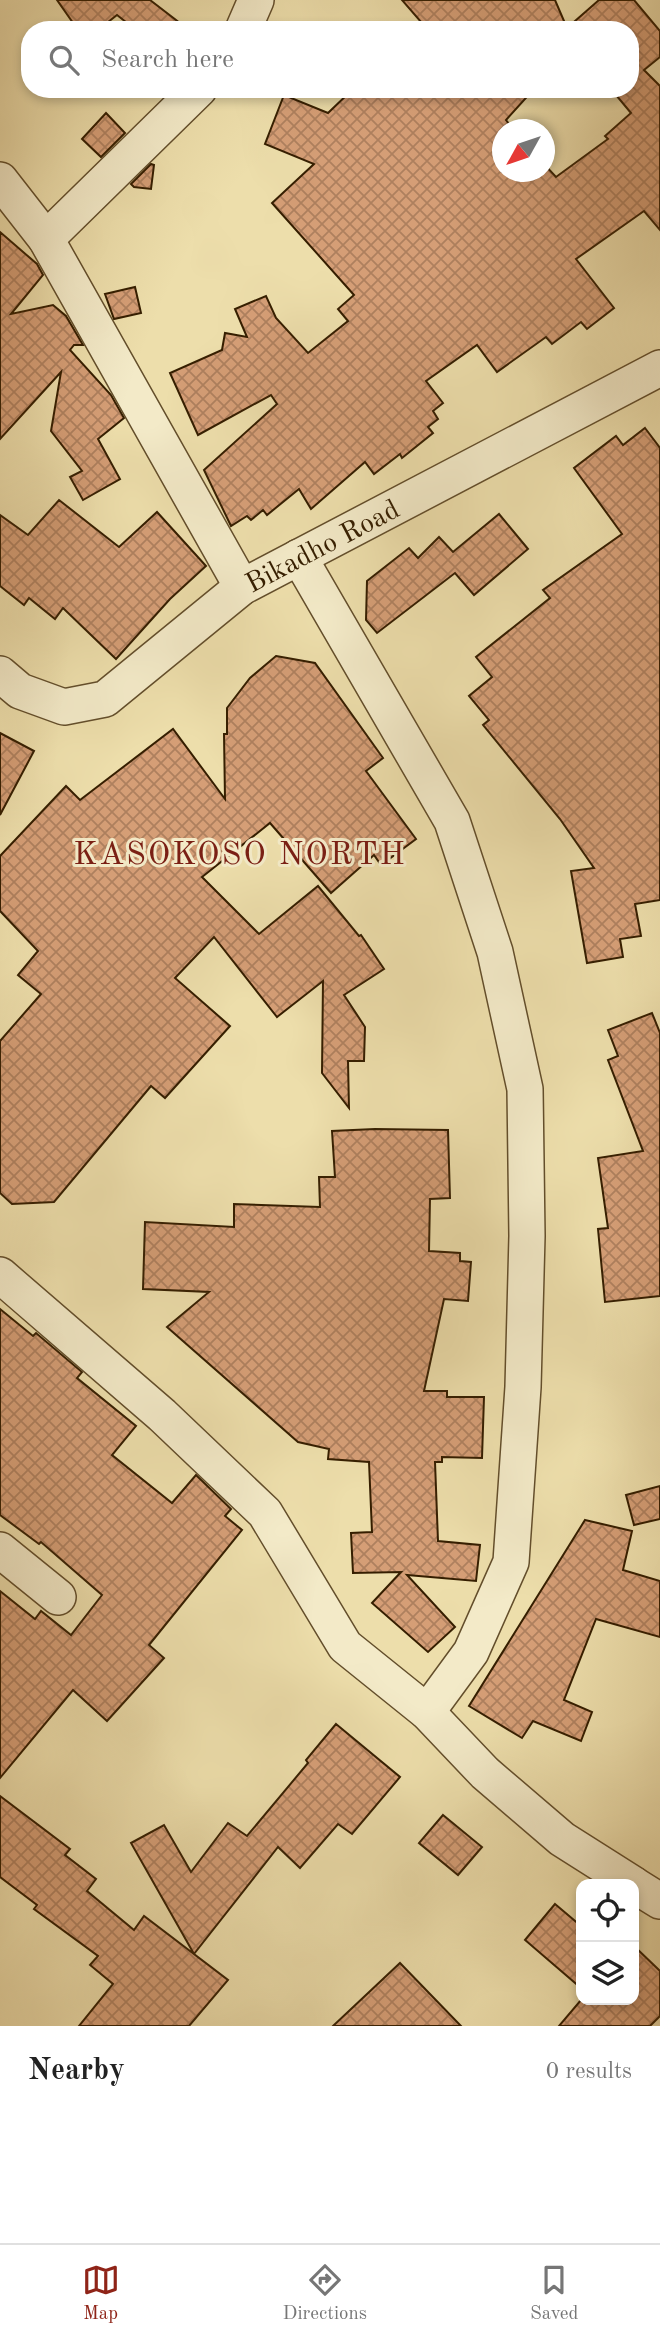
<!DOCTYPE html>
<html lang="en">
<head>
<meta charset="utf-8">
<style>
  body { margin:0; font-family:"Old Standard TT",serif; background:#f6f6f6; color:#222 }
  .controls { position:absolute; right:21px; bottom:21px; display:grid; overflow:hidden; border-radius:14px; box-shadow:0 4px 10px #0003 }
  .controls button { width:63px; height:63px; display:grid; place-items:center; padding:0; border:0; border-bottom:2px solid #e0e0e0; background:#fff; color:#222; font:35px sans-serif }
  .compass { position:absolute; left:492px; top:119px; width:63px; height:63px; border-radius:50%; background:#fff; box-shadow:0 4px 10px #0003; rotate:230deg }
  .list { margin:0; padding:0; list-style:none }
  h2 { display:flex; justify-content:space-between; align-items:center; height:91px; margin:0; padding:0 28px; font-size:30px }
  h2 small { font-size:23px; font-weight:400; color:#767676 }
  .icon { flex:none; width:38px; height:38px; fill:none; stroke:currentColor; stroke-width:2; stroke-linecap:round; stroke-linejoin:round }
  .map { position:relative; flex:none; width:660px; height:2026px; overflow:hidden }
  .search { position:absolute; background:#fff; box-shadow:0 4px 10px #0003; left:21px; right:21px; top:21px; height:77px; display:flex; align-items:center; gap:18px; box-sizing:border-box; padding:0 24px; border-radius:28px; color:#767676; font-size:26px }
  .sheet { height:217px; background:#fff }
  nav { display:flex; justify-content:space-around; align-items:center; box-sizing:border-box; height:98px; border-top:2px solid #e0e0e0; background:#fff; font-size:19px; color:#767676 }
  nav a { display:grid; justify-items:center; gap:4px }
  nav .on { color:#8f2418 }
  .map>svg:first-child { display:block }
  .building { fill:url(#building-cross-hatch); stroke:#351e00; stroke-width:2 }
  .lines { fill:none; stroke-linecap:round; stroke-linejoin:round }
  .minor-casing { stroke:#634e2b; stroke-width:38 }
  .minor { stroke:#f3eac8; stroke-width:35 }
  .labels { text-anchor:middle; stroke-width:6; stroke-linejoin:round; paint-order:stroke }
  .street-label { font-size:28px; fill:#351e00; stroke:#f3eac8 }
  .quarter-label { font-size:32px; letter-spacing:2px; fill:#7a1f14; stroke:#f3eac8 }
</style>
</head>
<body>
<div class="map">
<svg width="660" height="2026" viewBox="0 0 660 2026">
  <defs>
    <pattern id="building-cross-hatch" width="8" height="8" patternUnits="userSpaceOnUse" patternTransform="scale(1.75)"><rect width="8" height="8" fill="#d59e76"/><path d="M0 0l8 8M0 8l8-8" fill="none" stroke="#ae805e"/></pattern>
  </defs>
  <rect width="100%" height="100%" fill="#eddeab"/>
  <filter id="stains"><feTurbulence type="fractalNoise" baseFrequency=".00286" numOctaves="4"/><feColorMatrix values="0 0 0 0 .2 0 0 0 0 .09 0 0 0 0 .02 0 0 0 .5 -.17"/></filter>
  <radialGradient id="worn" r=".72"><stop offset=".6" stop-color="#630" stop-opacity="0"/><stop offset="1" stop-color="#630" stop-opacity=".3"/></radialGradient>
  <g class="building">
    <path d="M57 0H150L189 30H136L117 15 98 30H78Z"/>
    <path d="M402 0H555L567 28 599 0H634L660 31V57L644 70 660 86V230L644 211 576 259 614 308 587 329 581 322 552 344 546 337 497 372 477 345 426 381 443 403 433 411 438 419 428 427 433 433 402 458 400 454 374 474 365 462 311 509 299 489 267 515 263 510 251 520 247 516 231 526 204 470 277 404 271 395 198 435 170 373 222 350 225 333 247 337 235 309 266 296 276 318 308 353 348 321 338 309 354 295 272 203 314 164 265 144 284 95 328 113 353 89H534L506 120 514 130H502V172H544V164L556 177 608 139 605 136 631 113 611 89H630V30H428Z"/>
    <path d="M106 113 125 133 101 157 82 139Z"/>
    <path d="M151 164 154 165 151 189 134 187 131 184Z"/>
    <path d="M0 232 37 264 43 275 11 314 53 305 66 316 83 345H74L70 350 111 395 124 418 98 439 120 479 83 500 70 477 82 471 51 431 61 372 0 439Z"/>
    <path d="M135 287 141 313 114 319 105 294Z"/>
    <path d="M645 428 660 448V900L635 904 641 936 620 939 623 957 587 963 571 871 594 868 560 819 483 725 489 720 469 696 492 677 476 657 550 598 543 590 622 534 574 468 616 436 623 445Z"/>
    <path d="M59 500 119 547 157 512 206 566 170 599 116 659 63 608 55 619 29 598 24 605 0 586V515L28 535Z"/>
    <path d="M499 514 528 549 474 595 455 573 377 633 366 620 367 581 409 548 418 558 439 537 453 552Z"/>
    <path d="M276 656 315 663 383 758 366 771 416 839 381 865 374 855 331 893 270 823 202 877 259 934 318 886 359 936 361 935 384 969 344 995 365 1027 364 1061H348L349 1108 322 1073 323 981 277 1017 214 937 175 978 230 1026 165 1098 151 1086 54 1202 12 1204 0 1193V1041L41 994 18 975 38 951 0 911V856L66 786 80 800 173 729 225 799 224 734H227V708L250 678Z"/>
    <path d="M0 733 34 751 0 815Z"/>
    <path d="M652 1013 660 1033V1296L605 1302 598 1229 608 1228 598 1158 643 1151 608 1060 618 1056 608 1030Z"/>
    <path d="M375 1129 448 1130 450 1198 430 1199 429 1251 460 1253V1261L471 1262 468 1301 444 1299 424 1391H447V1397H484L482 1458 442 1457V1462H435L438 1541 480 1545 476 1581 407 1575 455 1627 428 1652 372 1603 401 1572 353 1573 351 1533 372 1532 369 1462 328 1459 329 1449 298 1442 167 1327 209 1292 143 1289 145 1222 234 1227V1204L320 1207 319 1177H335L332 1131Z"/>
    <path d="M0 1309 33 1336 36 1333 82 1372 77 1378 136 1426 112 1455 172 1503 196 1475 231 1509 225 1516 242 1530 149 1645 164 1658 107 1721 73 1690 0 1778V1591L35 1619 41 1611 71 1635 102 1595 41 1542 39 1544 0 1515Z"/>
    <path d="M660 1486V1519L634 1525 626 1495Z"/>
    <path d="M585 1520 632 1531 623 1570 660 1581V1637L596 1619 564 1700 592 1712 581 1741 533 1721 522 1738 469 1706Z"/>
    <path d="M336 1724 400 1777 352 1834 338 1824 300 1868 278 1847 194 1954 228 1980 189 2026H79L113 1984 90 1965 98 1956 34 1909 37 1905 0 1877V1796L70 1849 65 1855 96 1879 87 1891 134 1930 144 1916 194 1954 131 1843 164 1825 191 1872 228 1823 247 1836 308 1763 306 1760Z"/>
    <path d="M443 1815 482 1847 458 1875 419 1843Z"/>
    <path d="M555 1904 581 1926V1988L525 1940Z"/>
    <path d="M634 1946 660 1971V2016L650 2026H559L581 2000H634Z"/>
    <path d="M400 1963 461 2026H333Z"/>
  </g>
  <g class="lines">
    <g class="minor-casing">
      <g id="minor">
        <path d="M243 30 256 0"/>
        <path d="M0 180 46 239 242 587"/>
        <path d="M46 239 199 89"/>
        <path d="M299 557 452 821 495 952 525 1089 527 1236 523 1387 511 1562 471 1652 427 1712"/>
        <path id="s1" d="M0 674 20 691 64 707 105 699 242 587 660 368"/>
        <path d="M0 1275 162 1415 265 1513 345 1646 427 1712 485 1773 562 1839 633 1884"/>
        <path d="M0 1550 58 1597"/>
        <path d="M634 1885 660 1901"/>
      </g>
    </g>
    <use href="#minor" class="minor"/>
  </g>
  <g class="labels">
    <g class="street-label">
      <text dy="10" stroke="none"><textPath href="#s1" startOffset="382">Bikadho Road</textPath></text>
    </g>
    <g class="quarter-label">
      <text x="240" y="864">KASOKOSO NORTH</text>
    </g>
  </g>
  <rect width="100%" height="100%" filter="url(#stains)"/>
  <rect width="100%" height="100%" fill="url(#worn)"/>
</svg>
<div class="controls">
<button><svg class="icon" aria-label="locate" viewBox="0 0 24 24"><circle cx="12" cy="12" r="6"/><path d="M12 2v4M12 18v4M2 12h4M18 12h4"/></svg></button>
<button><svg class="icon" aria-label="layers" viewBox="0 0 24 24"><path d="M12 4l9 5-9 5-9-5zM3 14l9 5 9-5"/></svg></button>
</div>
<svg class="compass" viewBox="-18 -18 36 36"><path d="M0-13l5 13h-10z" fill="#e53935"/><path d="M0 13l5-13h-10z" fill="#767676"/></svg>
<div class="search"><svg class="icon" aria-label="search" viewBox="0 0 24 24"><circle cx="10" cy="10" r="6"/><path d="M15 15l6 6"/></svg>Search here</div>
</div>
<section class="sheet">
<h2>Nearby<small>0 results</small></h2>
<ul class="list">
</ul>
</section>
<nav>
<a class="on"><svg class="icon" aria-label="map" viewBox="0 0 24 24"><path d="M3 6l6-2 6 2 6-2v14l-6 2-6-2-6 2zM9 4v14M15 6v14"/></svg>Map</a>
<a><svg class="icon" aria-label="directions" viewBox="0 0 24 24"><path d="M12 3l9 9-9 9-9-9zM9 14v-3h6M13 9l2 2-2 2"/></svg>Directions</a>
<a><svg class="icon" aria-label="saved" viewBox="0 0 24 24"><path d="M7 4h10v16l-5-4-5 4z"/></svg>Saved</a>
</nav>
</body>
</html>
